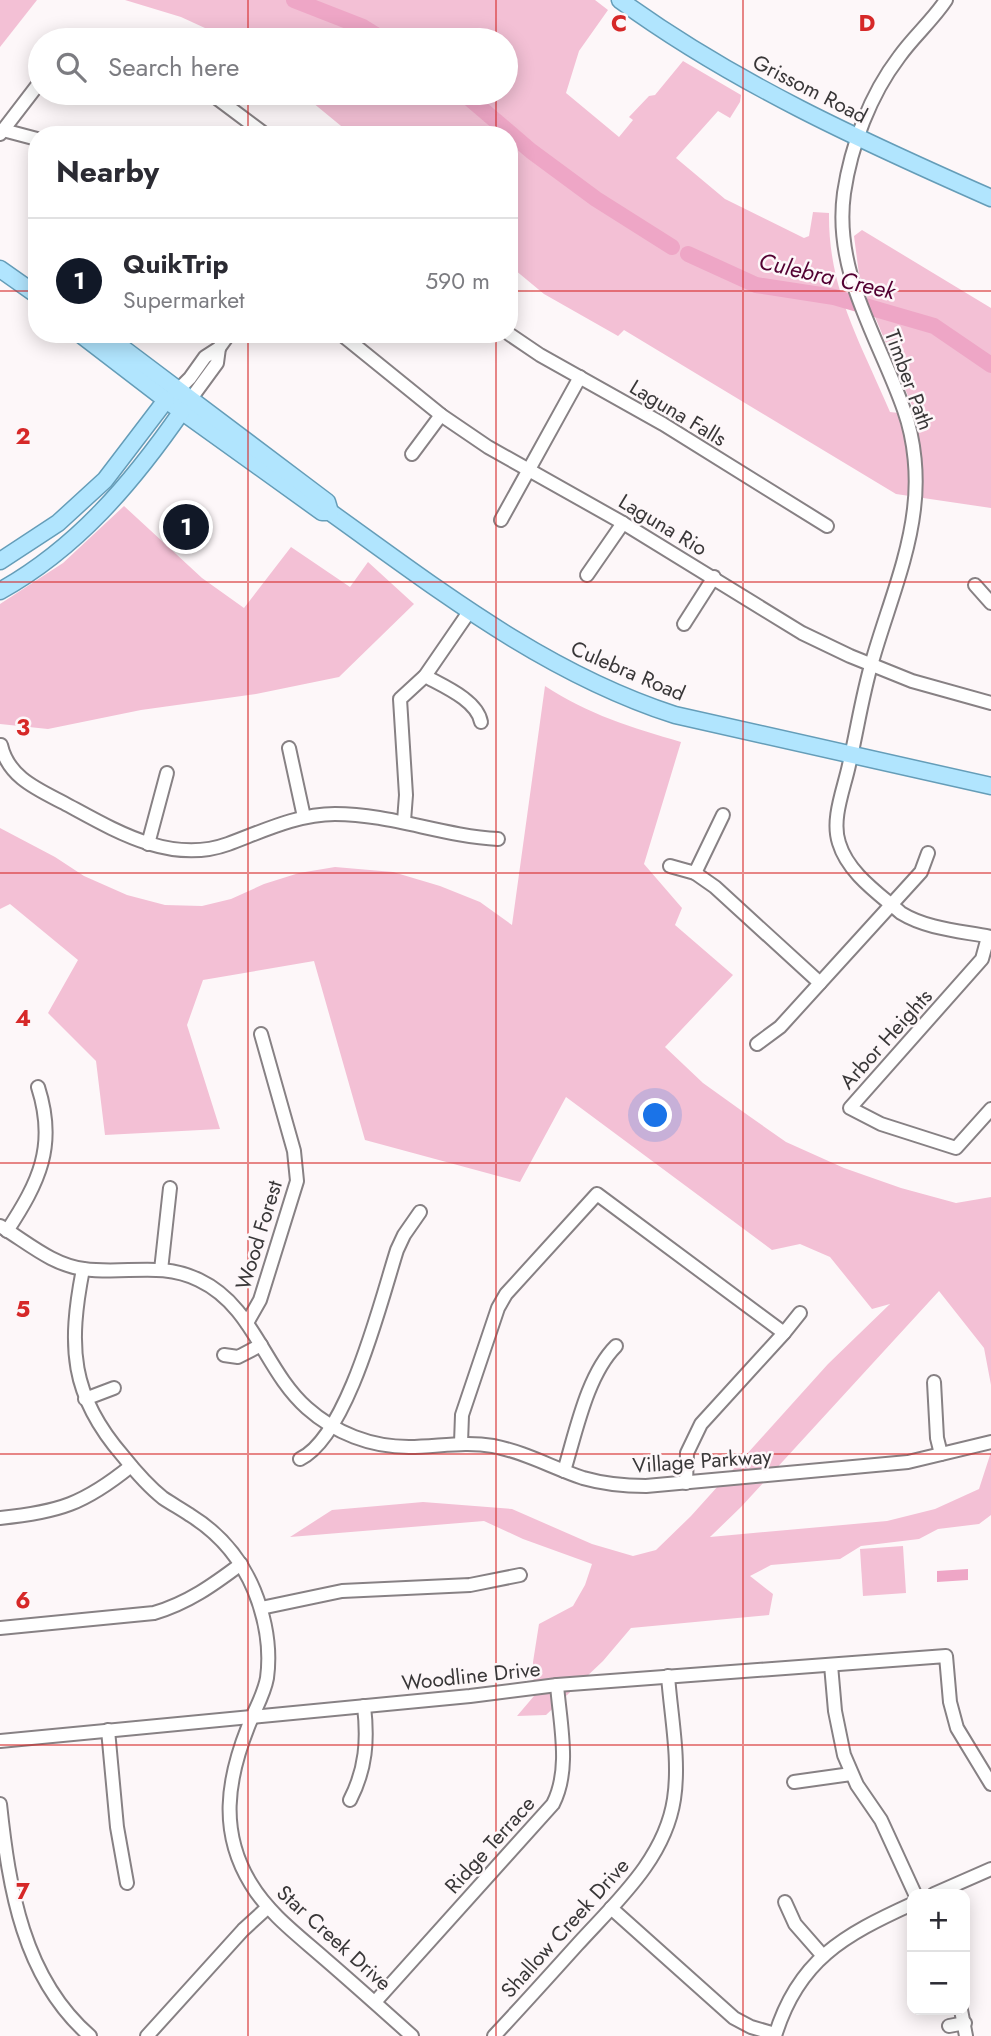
<!DOCTYPE html>
<html lang="en">
<head>
<meta charset="utf-8">
<style>
  body { margin:0; font-family:Jost,sans-serif; background:#f2f2f3; color:#2b2b33 }
  .controls { position:absolute; right:21px; bottom:21px; display:grid; overflow:hidden; border-radius:14px; box-shadow:0 4px 18px #0003 }
  .controls button { width:63px; height:63px; display:grid; place-items:center; padding:0; border:0; border-bottom:2px solid #e1e1e2; background:#fff; color:#2b2b33; font:35px sans-serif }
  .you { position:absolute; left:656px; top:1116px; width:24px; height:24px; margin:-18px; border:5px solid #fff; border-radius:50%; background:#1a73e8; box-shadow:0 0 0 10px #1a73e833 }
  .badge { display:grid; place-items:center; width:46px; height:46px; border-radius:50%; background:#111827; color:#fff; font-size:23px; font-weight:700 }
  .pin { position:absolute; translate:-50% -50%; border:4px solid #fff; box-shadow:0 2px 7px #0006 }
  .list { margin:0; padding:0; list-style:none }
  h2 { display:flex; justify-content:space-between; align-items:center; height:91px; margin:0; padding:0 28px; font-size:30px }
  h2 small { font-size:23px; font-weight:400; color:#7c7c81 }
  .list li { display:grid; grid-template-columns:46px 1fr auto; gap:21px; align-items:center; box-sizing:border-box; height:126px; padding:0 28px; border-top:2px solid #e1e1e2 }
  .list b { display:block; font-size:26px; white-space:nowrap }
  .list p { margin:0; font-size:23px; white-space:nowrap; color:#7c7c81 }
  .list em { font-size:23px; font-style:normal; color:#7c7c81 }
  .icon { flex:none; width:38px; height:38px; fill:none; stroke:currentColor; stroke-width:2; stroke-linecap:round; stroke-linejoin:round }
  .map { position:relative; flex:none; width:991px; height:2036px; overflow:hidden }
  .search { position:absolute; background:#fff; box-shadow:0 4px 18px #0003; left:28px; top:28px; width:490px; height:77px; display:flex; align-items:center; gap:18px; box-sizing:border-box; padding:0 24px; border-radius:38px; color:#7c7c81; font-size:26px }
  .panel { position:absolute; background:#fff; box-shadow:0 4px 18px #0003; left:28px; top:126px; width:490px; height:217px; border-radius:28px }
  .map>svg:first-child { display:block }
  .green { fill:#f3c0d5 }
  .water { fill:#eea6c6 }
  .lines { fill:none; stroke-linecap:round; stroke-linejoin:round }
  .river { stroke:#eea6c6; stroke-width:16 }
  .minor-casing { stroke:#878184; stroke-width:16 }
  .major-casing { stroke:#659db8; stroke-width:19 }
  .minor { stroke:#fff; stroke-width:12 }
  .major { stroke:#b1e5fe; stroke-width:16 }
  .grid { fill:none; stroke:#d62828; stroke-width:2; stroke-opacity:0.55 }
  .labels { text-anchor:middle; stroke-width:5; stroke-linejoin:round; paint-order:stroke }
  .street-label { font-size:21px; fill:#393738; stroke:#fdf7f9 }
  .water-label { font-size:23px; font-style:italic; fill:#530032; stroke:#fdf7f9 }
  .grid-label { font-size:23px; text-anchor:middle; font-weight:bold; fill:#d62828; stroke:#fdf7f9; stroke-width:5; stroke-linejoin:round; paint-order:stroke }
</style>
</head>
<body>
<div class="map">
<svg width="991" height="2036" viewBox="0 0 991 2036">
  <rect width="100%" height="100%" fill="#fdf7f9"/>
  <g class="green">
    <path d="M0 0H37L0 47Z"/>
    <path d="M125 0H595L608 10 579 51 566 93 619 137 633 120 629 117 649 96 655 95 683 61 741 95 740 102 730 118 718 111 676 158 725 199 804 238 809 236 813 212 829 213C828 290 861 343 890 412L916 415 865 293 859 274 854 236 862 230 991 308V508L896 494 624 330 618 336 544 294 509 265V135H352L301 93H506V40H231L181 17Z"/>
    <path d="M124 506 202 578 244 608 291 547 350 587 368 562 414 604 339 677 256 694 141 710 48 729 0 724V604L63 563Z"/>
    <path d="M545 686C587 714 633 728 681 742L644 864 682 908 675 925 733 975 665 1047 703 1083 749 1116 786 1142 844 1168 901 1188 956 1203 991 1197V1385L984 1348 939 1291 741 1507 710 1537 887 1521 935 1509 979 1489 991 1452V1515L979 1524 938 1529 919 1539 861 1546 840 1559 771 1565 750 1576 773 1594 769 1615 631 1628 603 1661 546 1715 517 1716 534 1696 533 1662 539 1624 573 1606 585 1585 592 1564 523 1539 484 1521 290 1537 332 1510 423 1502 512 1509 592 1544 633 1556 656 1550 691 1516 828 1364 890 1304 872 1309 830 1257 800 1244 772 1250 566 1097 520 1182 365 1140 314 961 203 980 187 1025 220 1129 105 1135 96 1061 48 1013 78 960 10 904 0 909V828L55 857 84 876 127 895 165 905 202 906 231 899 264 884 299 873 335 867 393 872 440 886 480 902 512 925Z"/>
    <path d="M903 1546 906 1593 863 1596 860 1549Z"/>
  </g>
  <path class="water" d="M968 1569V1580L937 1582V1571Z"/>
  <g class="lines">
    <g class="river">
      <path d="M294 0 363 27 384 40"/>
      <path d="M463 93 531 151 596 199 672 247"/>
      <path d="M688 254 756 285 834 297 934 326 991 365"/>
    </g>
    <g class="minor-casing">
      <g id="minor">
        <path d="M946 0C933 20 913 37 899 57 870 95 851 146 844 193 833 273 879 338 904 410 915 441 918 477 914 509 908 561 886 612 872 662 862 696 857 731 849 765 844 789 831 819 839 843 848 873 878 893 901 913 927 929 961 931 991 937"/>
        <path d="M73 40H75"/>
        <path d="M210 93 266 135"/>
        <path d="M3 130 37 139"/>
        <path d="M0 134 40 82"/>
        <path d="M341 334 441 415 488 447 623 523 802 633 850 656 912 681 991 703"/>
        <path d="M509 334 540 355 663 424 827 526"/>
        <path d="M173 395 190 378 205 357 219 348 229 334"/>
        <path d="M187 404 217 363 219 348"/>
        <path d="M412 454 441 415"/>
        <path d="M501 520 580 377"/>
        <path d="M587 575 623 523"/>
        <path d="M975 585 991 603"/>
        <path d="M684 624 714 577"/>
        <path d="M425 676C443 686 477 700 481 722"/>
        <path d="M1 745C8 777 37 789 64 803 114 830 170 865 228 844 263 831 298 814 335 814 391 814 442 836 498 839"/>
        <path d="M289 748 304 817"/>
        <path d="M404 821 406 795 400 699 425 676 469 612"/>
        <path d="M148 844 167 773"/>
        <path d="M670 866 695 873 715 887 820 983"/>
        <path d="M695 873 723 815"/>
        <path d="M988 937 982 959 850 1108 881 1124 956 1148 991 1109"/>
        <path d="M757 1044 780 1027 921 872 928 853"/>
        <path d="M0 1226C27 1242 52 1265 84 1269 125 1275 160 1261 199 1280 254 1306 264 1370 307 1408 335 1433 371 1447 409 1447 437 1447 464 1441 493 1446 525 1452 553 1468 583 1478 604 1484 624 1486 646 1486L908 1462 991 1442"/>
        <path d="M7 1231C39 1182 57 1146 38 1087"/>
        <path d="M83 1269C68 1346 70 1395 123 1456 135 1471 148 1486 163 1498 172 1504 181 1509 190 1515 219 1533 241 1559 254 1590 265 1617 271 1648 267 1678 264 1695 254 1711 248 1727 227 1780 219 1832 251 1884 269 1914 299 1936 325 1959 354 1984 383 2010 412 2036"/>
        <path d="M161 1270 170 1188"/>
        <path d="M247 1323 260 1300 297 1181 294 1151 261 1034"/>
        <path d="M224 1355 238 1357 261 1345"/>
        <path d="M934 1382 937 1438 941 1454"/>
        <path d="M85 1399 114 1388"/>
        <path d="M461 1443 462 1415 498 1308 506 1294 597 1194 784 1333"/>
        <path d="M300 1459C348 1436 381 1300 397 1250L404 1235 420 1212"/>
        <path d="M564 1471C576 1432 587 1375 616 1346"/>
        <path d="M686 1483 687 1453 701 1424 784 1333 800 1313"/>
        <path d="M0 1518C59 1512 84 1504 131 1466"/>
        <path d="M261 1608 342 1591 470 1585 520 1575"/>
        <path d="M0 1628 154 1613C188 1603 213 1585 241 1564"/>
        <path d="M831 1665 835 1711 844 1755 857 1785 881 1820 915 1894"/>
        <path d="M108 1730 117 1827 127 1883"/>
        <path d="M0 1741 470 1696 557 1685 946 1656 950 1702 957 1728 991 1784"/>
        <path d="M794 1782 851 1774"/>
        <path d="M350 1800C366 1769 368 1740 364 1706"/>
        <path d="M0 1804C9 1888 23 1978 90 2036"/>
        <path d="M934 1894 991 1869"/>
        <path d="M785 1902 795 1924 823 1956"/>
        <path d="M611 1908 734 2018 751 2027 775 2034"/>
        <path d="M375 2002 553 1804C571 1769 560 1724 557 1685"/>
        <path d="M961 2010 966 2036"/>
        <path d="M949 2026 965 2023"/>
        <path d="M147 2036 243 1930 268 1907"/>
        <path d="M494 2036C522 2006 550 1975 577 1945 616 1902 665 1859 674 1799 680 1760 671 1716 668 1676"/>
        <path d="M775 2036C798 1960 844 1935 912 1904"/>
      </g>
    </g>
    <g class="major-casing">
      <g id="major">
        <path d="M620 0C734 83 862 141 991 198"/>
        <path d="M0 269 37 295"/>
        <path d="M80 334 166 400 322 512H330C439 590 545 673 675 715L991 786"/>
        <path d="M104 334 327 502 330 512"/>
        <path d="M0 561 58 523 105 480 166 400"/>
        <path d="M0 591C77 548 132 483 182 411"/>
      </g>
    </g>
    <use href="#minor" class="minor"/>
    <use href="#major" class="major"/>
  </g>
  <path class="grid" d="M248 0V40M496 0V40M743 0V2036M248 93V135M496 93V135M0 291H37M509 291H991M248 334V2036M496 334V2036M0 582H991M0 873H991M0 1163H991M0 1454H991M0 1745H991"/>
  <g class="labels">
    <g class="street-label">
      <text transform="translate(810 89) rotate(27)" y="7">Grissom Road</text>
      <text transform="translate(909 380) rotate(70)" y="7">Timber Path</text>
      <text transform="translate(678 413) rotate(31)" y="7">Laguna Falls</text>
      <text transform="translate(663 525) rotate(31)" y="7">Laguna Rio</text>
      <text transform="translate(628 671) rotate(23)" y="7">Culebra Road</text>
      <text transform="translate(886 1039) rotate(-48)" y="7">Arbor Heights</text>
      <text transform="translate(259 1235) rotate(-73)" y="7">Wood Forest</text>
      <text transform="translate(702 1461) rotate(-4)" y="7">Village Parkway</text>
      <text transform="translate(471 1676) rotate(-6)" y="7">Woodline Drive</text>
      <text transform="translate(490 1845) rotate(-48)" y="7">Ridge Terrace</text>
      <text transform="translate(565 1928) rotate(-48)" y="7">Shallow Creek Drive</text>
      <text transform="translate(334 1938) rotate(42)" y="7">Star Creek Drive</text>
    </g>
    <g class="water-label">
      <text transform="translate(827 276) rotate(13)" y="8">Culebra Creek</text>
    </g>
  </g>
  <g class="grid-label">
    <text x="619" y="31">C</text>
    <text x="867" y="31">D</text>
    <text x="23" y="444">2</text>
    <text x="23" y="735">3</text>
    <text x="23" y="1026">4</text>
    <text x="23" y="1317">5</text>
    <text x="23" y="1608">6</text>
    <text x="23" y="1899">7</text>
  </g>
</svg>
<div class="controls">
<button>+</button>
<button>−</button>
</div>
<div class="you"></div>
<div class="pin badge" style="left:186px;top:527px">1</div>
<div class="search"><svg class="icon" aria-label="search" viewBox="0 0 24 24"><circle cx="10" cy="10" r="6"/><path d="M15 15l6 6"/></svg>Search here</div>
<section class="panel">
<h2>Nearby<small></small></h2>
<ul class="list">
<li><span class="badge">1</span><div><b>QuikTrip</b><p>Supermarket</p></div><em>590 m</em></li>
</ul>
</section>
</div>
</body>
</html>
